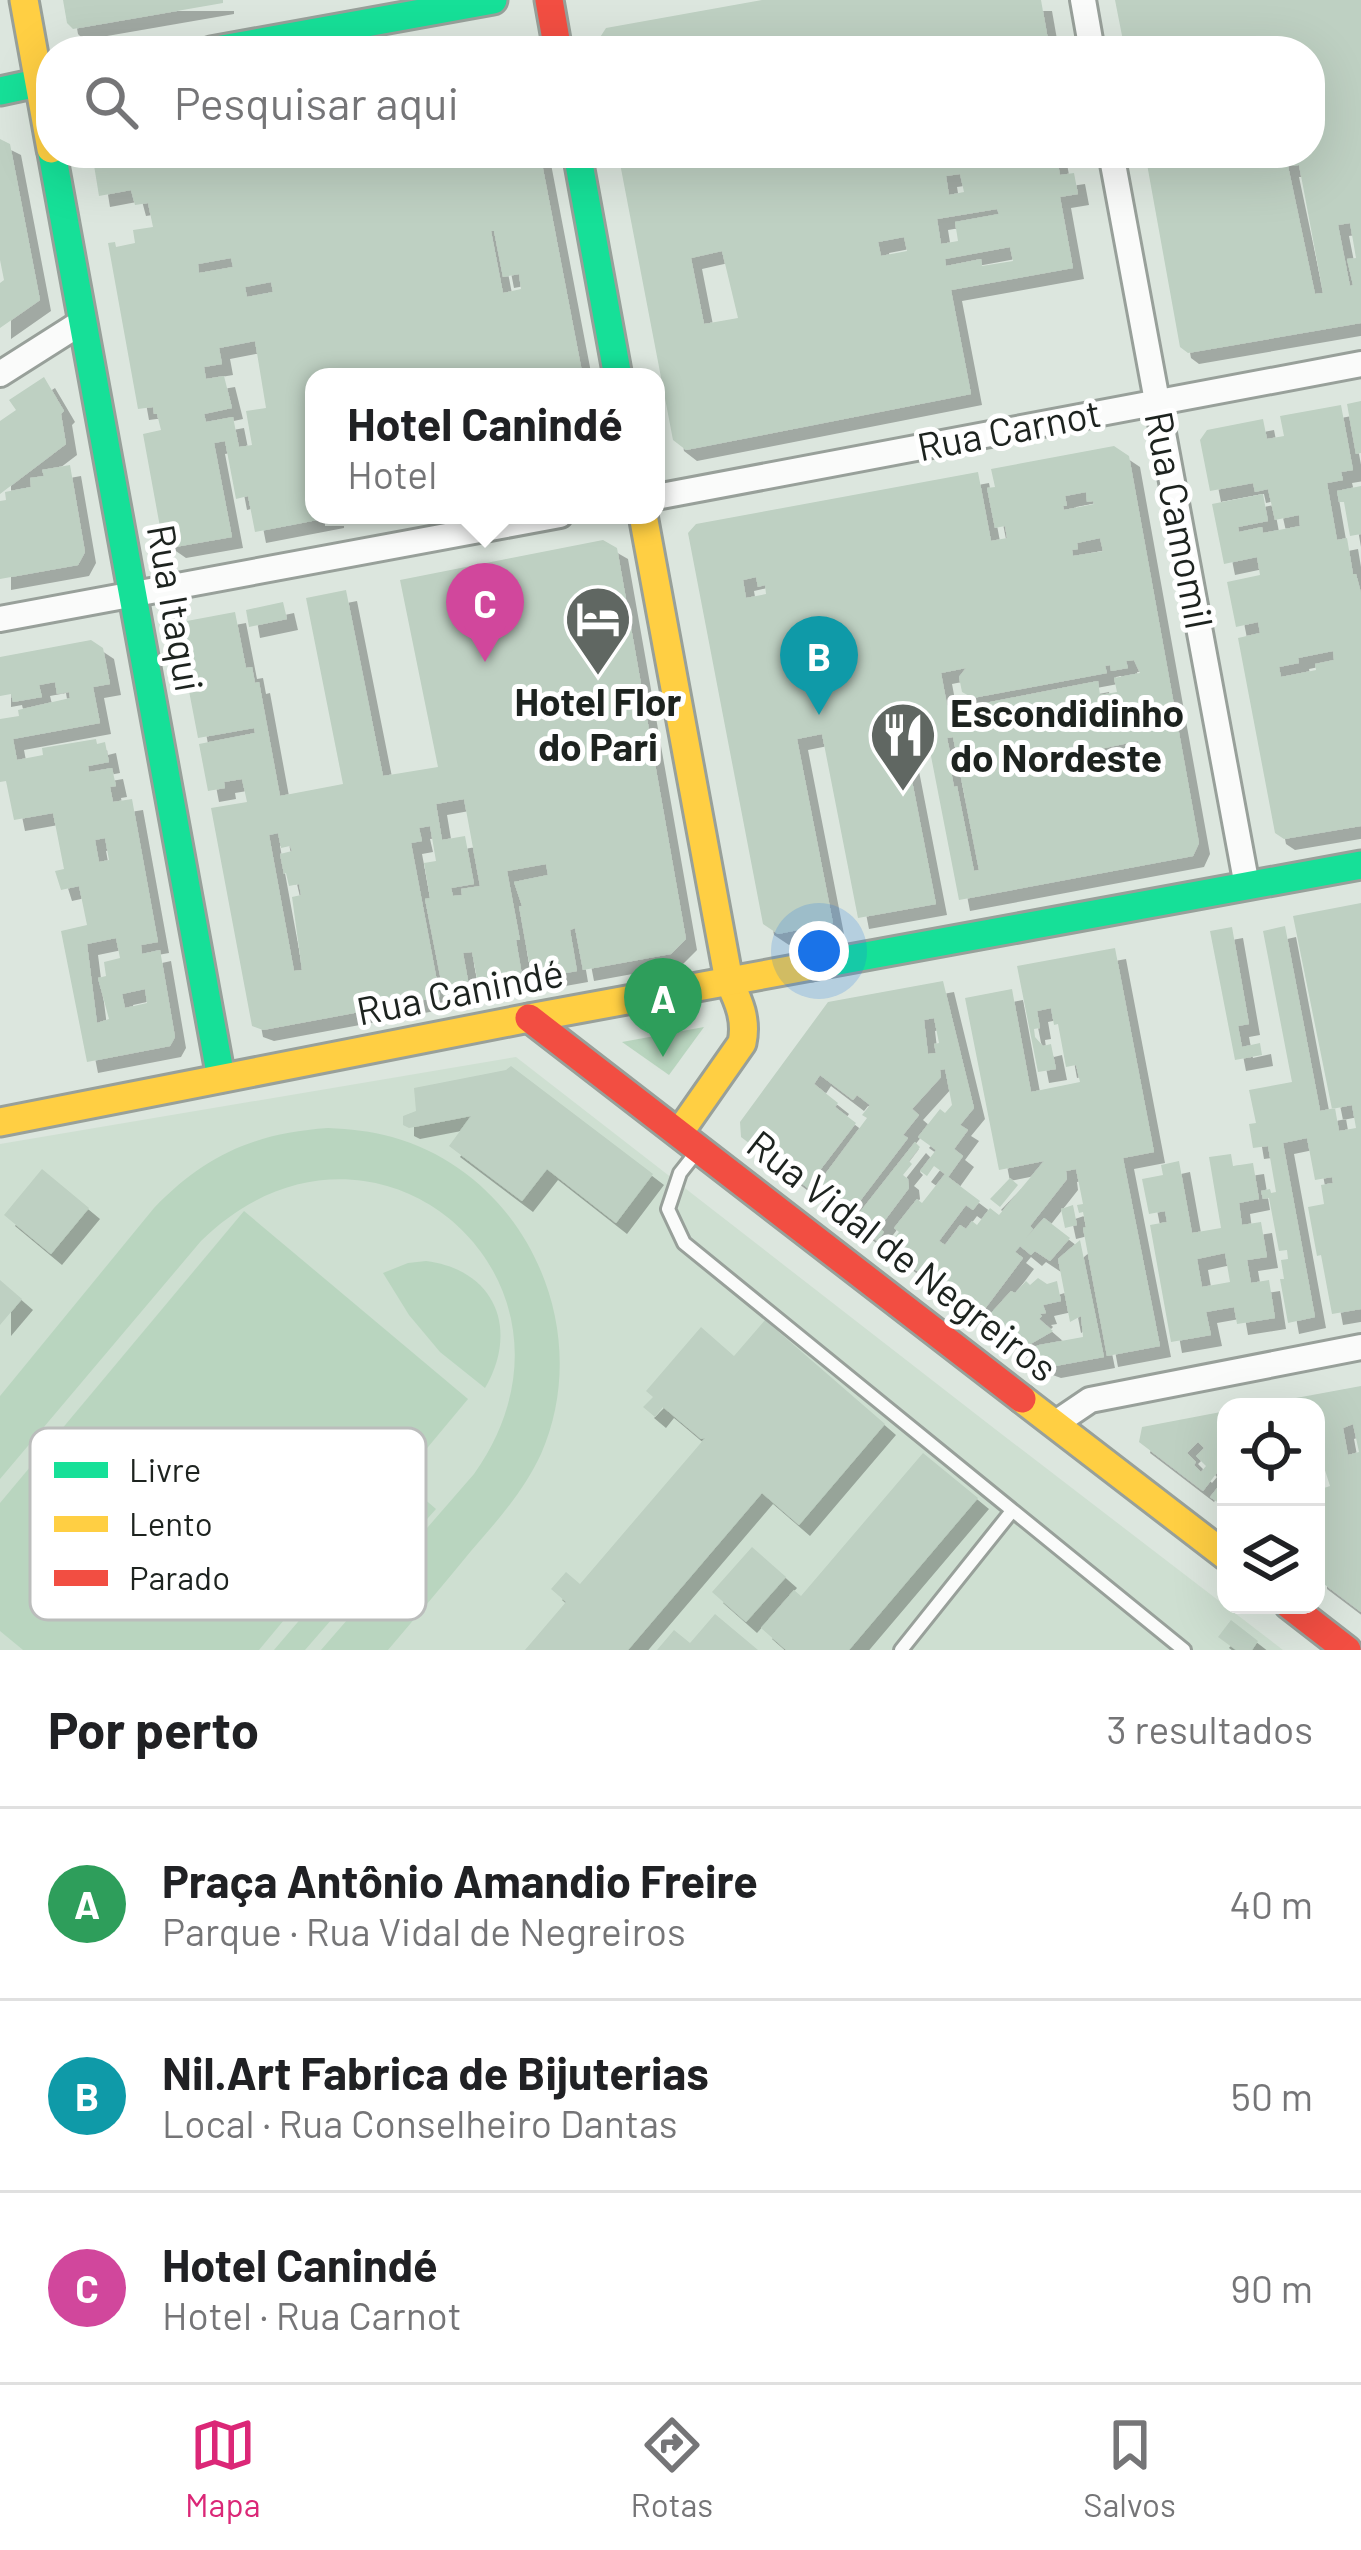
<!DOCTYPE html>
<html lang="pt">
<head>
<meta charset="utf-8">
<style>
  body { margin:0; font-family:Barlow,sans-serif; background:#f6f6f6; color:#202124 }
  .controls { position:absolute; right:36px; bottom:36px; display:grid; overflow:hidden; border-radius:24px; box-shadow:0 12px 48px #0002 }
  .controls button { width:108px; height:108px; display:grid; place-items:center; padding:0; border:0; border-bottom:3px solid #e0e0e0; background:#fff; color:#202124; font:60px sans-serif }
  .you { position:absolute; left:819px; top:951px; width:42px; height:42px; margin:-30px; border:9px solid #fff; border-radius:50%; background:#1a73e8; box-shadow:0 0 0 18px #1a73e833 }
  .badge { display:grid; place-items:center; width:78px; height:78px; border-radius:50%; background:#db2777; color:#fff; font-size:39px; font-weight:700 }
  .pin { position:absolute; translate:-50% -99px; filter:drop-shadow(0 3px 6px #0008) }
  .pin::after { content:''; position:absolute; top:63px; width:42px; height:36px; background:inherit; clip-path:polygon(0 0,100% 0,50% 100%) }
  .popup { position:absolute; left:305px; top:368px; width:360px; height:156px; box-sizing:border-box; display:grid; place-content:center; border-radius:24px; background:#fff; filter:drop-shadow(0 3px 9px #0005); font-size:39px; white-space:nowrap; color:#757577 }
  .popup b { font-size:45px; color:#202124 }
  .popup::after { content:''; position:absolute; left:50%; top:100%; margin-left:-24px; border:24px solid transparent; border-top-color:#fff }
  .list { margin:0; padding:0; list-style:none }
  h2 { display:flex; justify-content:space-between; align-items:center; height:156px; margin:0; padding:0 48px; font-size:51px }
  h2 small { font-size:39px; font-weight:400; color:#757577 }
  .list li { display:grid; grid-template-columns:78px 1fr auto; gap:36px; align-items:center; box-sizing:border-box; height:192px; padding:0 48px; border-top:3px solid #e0e0e0 }
  .list b { display:block; font-size:45px; white-space:nowrap }
  .list p { margin:0; font-size:39px; white-space:nowrap; color:#757577 }
  .list em { font-size:39px; font-style:normal; color:#757577 }
  .icon { flex:none; width:66px; height:66px; fill:none; stroke:currentColor; stroke-width:2; stroke-linecap:round; stroke-linejoin:round }
  .map { position:relative; flex:none; width:1361px; height:1650px; overflow:hidden }
  .search { position:absolute; background:#fff; box-shadow:0 12px 48px #0002; left:36px; right:36px; top:36px; height:132px; display:flex; align-items:center; gap:30px; box-sizing:border-box; padding:0 42px; border-radius:48px; color:#757577; font-size:45px }
  .sheet { height:732px; background:#fff }
  nav { display:flex; justify-content:space-around; align-items:center; box-sizing:border-box; height:168px; border-top:3px solid #e0e0e0; background:#fff; font-size:33px; color:#757577 }
  nav a { display:grid; justify-items:center; gap:6px }
  nav .on { color:#db2777 }
  .map>svg:first-child { display:block }
  .built { fill:#cedfd1 }
  .green { fill:#b9d5bf }
  .building { fill:#bed0c2; fill-rule:evenodd; filter:url(#shadow) }
  .lines { fill:none; stroke-linecap:round; stroke-linejoin:round }
  .lane-casing { stroke:#98a09a; stroke-width:18 }
  .street-casing { stroke:#98a09a; stroke-width:30 }
  .fast-casing { stroke:#98a09a; stroke-width:33 }
  .slow-casing { stroke:#98a09a; stroke-width:33 }
  .jam-casing { stroke:#98a09a; stroke-width:33 }
  .lane { stroke:#fafbfa; stroke-width:12 }
  .street { stroke:#fafbfa; stroke-width:24 }
  .fast { stroke:#16e098; stroke-width:27 }
  .slow { stroke:#ffcf43; stroke-width:27 }
  .jam { stroke:#f24e42; stroke-width:27 }
  .labels { text-anchor:middle; stroke-width:10; stroke-linejoin:round; paint-order:stroke }
  .street-label { font-size:39px; fill:#1d231f; stroke:#fff }
  .poi-label { font-size:39px; font-weight:bold; fill:#1d231f; stroke:#fff }
  .key { fill:#fff; stroke:#bbbdbc; stroke-width:3 }
  .key-label { font-size:33px; fill:#1d231f }
</style>
</head>
<body>
<div class="map">
<svg width="1361" height="1650" viewBox="0 0 1361 1650">
  <defs>
    <filter id="shadow"><feDropShadow dx="11" dy="11" stdDeviation="0" flood-color="#0004"/></filter>
  </defs>
  <rect width="100%" height="100%" fill="#dce6de"/>
  <path class="built" d="M516 1057 995 1429 1283 1650H0V1144Z"/>
  <g class="green">
    <path d="M704 1027 669 1075 622 1042Z"/>
    <path d="M328 1128C350 1129 371 1131 392 1137 525 1174 596 1328 541 1454 524 1491 497 1521 471 1551 444 1584 416 1617 388 1650H321L474 1474C611 1281 373 1073 201 1241L0 1479V1396L154 1208C205 1155 255 1133 328 1128Z"/>
    <path d="M244 1211 468 1399 259 1650H23L0 1631V1503Z"/>
    <path d="M426 1261C496 1270 519 1330 485 1388L440 1352 409 1315 383 1273 408 1263Z"/>
    <path d="M415 1491 436 1509 403 1546 398 1543 305 1650H274L372 1535 381 1543 388 1534 382 1528Z"/>
  </g>
  <g class="building">
    <path d="M63 0H223V3L73 29 67 23Z"/>
    <path d="M762 0H1041L1050 51H598L597 42 606 28Z"/>
    <path d="M1115 0H1361V323L1188 353 1180 347 1145 153H1310V51H1125ZM1299 165 1323 293 1315 294 1288 166ZM1350 223 1356 258 1347 259 1353 285 1350 286 1338 225Z"/>
    <path d="M0 139 10 144 40 300 0 328V283L4 280 0 260Z"/>
    <path d="M92 153H468L470 162 492 157 491 153H540L583 377H314V515H333V517L255 532 248 496 236 499 225 441 214 443 232 537 175 547 162 538 143 434 161 430 157 414H154L153 407 138 409 108 243 115 242 116 247 135 243 133 230 153 227 148 203 135 205 131 190 99 196ZM491 231H494L503 277 519 274 521 289 503 293ZM231 258 233 267 199 273 198 264ZM271 282 273 292 247 297 245 287ZM255 341 266 408 246 411 252 445 239 447 233 417 206 422 204 414 232 408 224 376 206 379 204 367 222 364 219 348Z"/>
    <path d="M618 153H1056L1060 175 1074 173 1078 194 1060 197 1073 268 951 290 971 394 686 450 673 440ZM960 174 964 192 949 195 946 176ZM997 209 999 214 955 222 958 241 941 244 937 219ZM904 237 907 251 881 256 878 242ZM1010 247 1013 261 982 266 981 259 946 266 945 259ZM722 251 738 318 704 324 691 258Z"/>
    <path d="M44 377 64 411 61 414 66 444 0 494V421L16 410 9 400Z"/>
    <path d="M1361 401V453L1356 454 1347 404Z"/>
    <path d="M1341 405 1353 470 1341 472 1343 480 1327 483 1337 540 1347 538 1353 574H1356L1361 593V826L1284 839 1275 833 1238 638 1260 633 1258 622 1236 627 1227 582 1260 575 1257 557 1224 564 1212 504 1263 494 1268 521 1238 527 1239 532 1262 527 1263 533 1300 526 1299 515 1275 520 1268 489 1255 492 1253 483 1210 491 1200 440 1207 430 1263 419 1267 439 1284 436 1280 416ZM1333 651 1334 660 1315 664 1316 670 1281 677 1279 667 1299 663 1298 658Z"/>
    <path d="M1114 446 1129 456 1199 843 1193 856 959 900 923 715 916 716 900 719 936 904 858 918 822 734 797 739 833 923 778 934 763 924 688 533 696 524 978 472 991 541 1007 538 1005 526 995 528 987 488 995 487 991 469ZM1086 492 1087 502 1093 501 1094 504 1064 510 1063 506H1067L1065 496ZM1100 538 1103 551 1073 556 1072 550 1078 549 1077 543ZM756 577 758 587 765 585 766 594 746 598 743 580ZM1134 660 1140 673 1114 678 1117 692 1100 695 1098 681 980 704 982 715 950 721 941 673 966 668 959 677 962 692 973 698 1107 673 1105 666 1110 665 1111 671 1128 668 1126 661ZM953 737 979 870 974 871 957 786 954 787 951 771H954L947 738ZM1138 741 1143 765 1122 769 1120 759 1102 763 1100 749Z"/>
    <path d="M70 465 85 552 78 565 0 579V501L6 500 5 492 31 487 30 478 44 476 42 470Z"/>
    <path d="M1361 486V534L1350 536 1344 502H1339L1337 491Z"/>
    <path d="M603 540 617 548 686 939 671 954 583 970 575 928 570 930 577 971 532 979 519 906H522L514 882 548 875 546 864 507 871 520 940H516L523 981 479 989 472 952 463 953 470 991 444 996 425 899 430 898 424 863 436 861 430 826 419 828 422 841 411 843 440 997 263 1030 252 1026 211 808 247 802 242 779 224 782 225 788 208 791 199 744 255 733 254 728 198 738 176 623 235 612 246 668 252 667 255 683 259 682 280 796 343 784 306 598 346 590 383 776 438 767 400 580ZM464 799 480 886 461 889 462 895 453 896 451 888 474 884 465 836 442 840 436 804ZM278 833 281 848 290 846 292 851 280 854 284 874 286 873 289 886 299 884 301 895 292 897 302 970 294 971 269 835Z"/>
    <path d="M283 602 287 619 249 627 246 610Z"/>
    <path d="M91 640 103 648 110 684 93 687 100 723 13 739 17 760 43 755 42 748 96 739 97 744 105 742 109 762 88 766 89 772 112 768 116 786 110 787 113 802 132 799 158 942 141 945 142 954 160 950 175 1037 170 1046 87 1062 61 931 87 925 79 886 61 890 55 871 64 869 53 813 14 820 6 781 0 782V719L19 716 18 710 70 698 69 692 57 694 55 682 39 685 42 697 13 702 11 694 0 696V657ZM105 838 109 860 99 862 95 840ZM116 938 120 958 104 962 106 976 98 978 109 1019 97 1023 87 944ZM145 989 147 1003 125 1008 122 994Z"/>
    <path d="M1361 903V1309L1332 1314 1321 1255 1317 1256 1308 1207 1324 1204 1321 1185 1333 1183 1332 1177 1315 1180 1307 1138 1283 1143 1315 1317 1288 1323 1280 1279H1284L1281 1260 1288 1259 1287 1250 1279 1251 1269 1198 1263 1199 1261 1191 1270 1189 1271 1193 1276 1192 1268 1146 1253 1148 1249 1124 1256 1123 1249 1090 1292 1082 1263 931 1285 926 1320 1110V1111L1335 1108 1339 1131 1356 1128 1352 1105 1332 1109 1293 916Z"/>
    <path d="M1232 927 1249 1024 1238 1026 1242 1047 1260 1043 1262 1055 1235 1060 1210 931Z"/>
    <path d="M1115 948 1154 1152 1123 1158 1160 1346 1107 1356 1083 1228 1086 1227 1083 1212 1079 1213 1077 1205 1083 1204 1076 1169 1066 1171 1067 1179 1030 1226 1033 1229 1026 1238 1044 1218 1070 1238 1050 1261 1035 1251 1031 1255 1020 1246 1015 1252 1023 1258 978 1318 887 1248 899 1232 894 1228 917 1199 922 1203 945 1174 934 1166 927 1176 920 1171 936 1150 918 1137 940 1109 945 1113 952 1105 945 1069 940 1070 941 1077 912 1109 919 1115 903 1135 908 1138 847 1218 741 1137 740 1122 828 1002 943 981 974 1108 960 1125 968 1130 954 1149 963 1156 948 1177 980 1201 973 1210 966 1205 939 1241 945 1245 960 1225 966 1229 972 1221 977 1225 990 1208 999 1215 1044 1161 999 1170 965 998 1012 989 1031 1092 1080 1082 1076 1065 1066 1067 1058 1024 1054 1025 1051 1008 1037 1011 1040 1028 1034 1029 1035 1037 1043 1046 1051 1044 1056 1069 1038 1072 1017 966ZM934 1018 939 1043 934 1044 936 1053 928 1054 924 1020ZM820 1075 853 1100 857 1095 870 1105 862 1115 867 1118 820 1181 814 1178 856 1123 835 1107 838 1103 814 1084Z"/>
    <path d="M511 1066 653 1174 616 1223 547 1169 522 1201 449 1146 471 1116 409 1128 403 1125V1116L416 1111 414 1088 506 1070Z"/>
    <path d="M915 1142 920 1147 909 1161 912 1164 903 1175 908 1179 909 1188 879 1228 884 1232 877 1241 852 1222Z"/>
    <path d="M1231 1154 1233 1166 1253 1163 1259 1199 1239 1203 1242 1225 1261 1222 1267 1257 1247 1260 1251 1283 1269 1280 1275 1318 1237 1324 1234 1307 1206 1312 1211 1335 1171 1342 1150 1225 1167 1222 1165 1211 1149 1214 1142 1179 1163 1175 1161 1165 1179 1161 1192 1233 1221 1228 1209 1157ZM1225 1253 1230 1282 1202 1287 1197 1259Z"/>
    <path d="M42 1169 89 1208 51 1254 4 1215Z"/>
    <path d="M1010 1178 1018 1185 1000 1207 990 1199Z"/>
    <path d="M1073 1205 1077 1225 1065 1228 1061 1209Z"/>
    <path d="M1080 1240 1104 1357 1050 1367 1036 1362 1022 1352 1039 1345 1083 1337 1081 1316 1070 1322 1058 1259Z"/>
    <path d="M1038 1278 1047 1284 1057 1281 1061 1301 1043 1305 1046 1313 1040 1314 1042 1316 1039 1319 1053 1331 1020 1350 983 1322 1011 1291 1015 1293 1026 1281 1030 1285Z"/>
    <path d="M0 1280 22 1299 0 1325Z"/>
    <path d="M765 1320 885 1424 799 1525 762 1493 628 1650H525L566 1602 551 1589 566 1572 580 1584 705 1438 701 1439 663 1407 655 1417 643 1407 653 1397 646 1391 701 1327 734 1356Z"/>
    <path d="M1361 1386V1612L1316 1578V1481L1324 1488 1330 1486 1316 1442V1407H1258V1405ZM1353 1424 1359 1452 1348 1455 1343 1428Z"/>
    <path d="M1226 1411V1461L1203 1491 1139 1442 1142 1427ZM1198 1442 1204 1448 1196 1456 1206 1466 1201 1472 1194 1465 1196 1462 1187 1453Z"/>
    <path d="M923 1453 978 1498 849 1650H786L761 1628 794 1590 801 1596Z"/>
    <path d="M1226 1477V1508L1210 1497Z"/>
    <path d="M752 1547 786 1577 746 1622 712 1592Z"/>
    <path d="M715 1614 758 1650H657L674 1630 690 1643Z"/>
    <path d="M1231 1620 1258 1641 1252 1650H1236L1218 1637Z"/>
  </g>
  <g class="lines">
    <g class="lane-casing">
      <g id="lane">
        <path d="M695 1154 680 1173 668 1209 684 1243 1184 1650"/>
        <path d="M901 1650 1012 1511"/>
      </g>
    </g>
    <g class="street-casing">
      <g id="street">
        <path d="M1083 0 1092 51"/>
        <path d="M1111 153 1247 886"/>
        <path d="M0 374 82 322"/>
        <path d="M656 497 1361 364"/>
        <path d="M0 619 560 515"/>
        <path d="M1056 1423 1090 1400 1361 1347"/>
      </g>
    </g>
    <g class="fast-casing">
      <g id="fast">
        <path d="M211 51 493 0"/>
        <path d="M0 91 51 80"/>
        <path d="M52 153 221 1078"/>
        <path d="M577 153 618 377"/>
        <path d="M811 966 1361 865"/>
      </g>
    </g>
    <g class="slow-casing">
      <g id="slow">
        <path d="M24 0 51 149"/>
        <path d="M643 515 729 981C739 1002 747 1020 742 1043L679 1133"/>
        <path d="M0 1122 529 1018 811 966"/>
        <path d="M1022 1399 1226 1556"/>
      </g>
    </g>
    <g class="jam-casing">
      <g id="jam">
        <path d="M549 0 558 51"/>
        <path d="M529 1018 1022 1399"/>
        <path d="M1289 1605 1347 1650"/>
      </g>
    </g>
    <use href="#lane" class="lane"/>
    <use href="#street" class="street"/>
    <use href="#fast" class="fast"/>
    <use href="#slow" class="slow"/>
    <use href="#jam" class="jam"/>
  </g>
  <defs>
    <g id="hotel-pin" transform="scale(3.45)"><path d="M0 17L-7.5 6A9.5 9.5 0 1 1 7.5 6Z" fill="#606762" stroke="#fff"/><path d="M-6-4.5h1.5V1H6V5H4.5V3h-9V5H-6ZM-4 0a1.8 1.8 0 1 1 3.6 0ZM.5 0V-2.5h3Q6-2.5 6 0Z" fill="#fff"/></g>
    <g id="restaurant-pin" transform="scale(3.45)"><path d="M0 17L-7.5 6A9.5 9.5 0 1 1 7.5 6Z" fill="#606762" stroke="#fff"/><path d="M-5-6h1v4h1v-4h1v4h1v-4h1v5L-1.5 .5V6h-2V.5L-5-1ZM5-6V6H3V1.5H1.5Q1.5-4 5-6Z" fill="#fff"/></g>
  </defs>
  <g fill-rule="evenodd">
    <use href="#hotel-pin" x="598" y="619"/>
    <use href="#restaurant-pin" x="903" y="735"/>
  </g>
  <g class="labels">
    <g class="street-label">
      <text transform="translate(1009 430) rotate(-11)" y="14">Rua Carnot</text>
      <text transform="translate(1179 520) rotate(79)" y="14">Rua Camomil</text>
      <text transform="translate(175 608) rotate(80)" y="14">Rua Itaqui</text>
      <text transform="translate(460 992) rotate(-11)" y="14">Rua Canindé</text>
      <text transform="translate(902 1256) rotate(38)" y="14">Rua Vidal de Negreiros</text>
    </g>
    <g class="poi-label">
      <text x="598" y="716">Hotel Flor<tspan x="598" dy="45">do Pari</tspan></text>
      <text x="950" y="727" text-anchor="start">Escondidinho<tspan x="950" dy="45">do Nordeste</tspan></text>
    </g>
  </g>
  <rect x="30" y="1428" width="396" height="192" rx="18" class="key"/>
  <rect x="54" y="1462" width="54" height="16" fill="#16e098"/>
  <rect x="54" y="1516" width="54" height="16" fill="#ffcf43"/>
  <rect x="54" y="1570" width="54" height="16" fill="#f24e42"/>
  <g class="key-label">
    <text x="129" y="1482">Livre</text>
    <text x="129" y="1536">Lento</text>
    <text x="129" y="1590">Parado</text>
  </g>
</svg>
<div class="controls">
<button><svg class="icon" aria-label="locate" viewBox="0 0 24 24"><circle cx="12" cy="12" r="6"/><path d="M12 2v4M12 18v4M2 12h4M18 12h4"/></svg></button>
<button><svg class="icon" aria-label="layers" viewBox="0 0 24 24"><path d="M12 4l9 5-9 5-9-5zM3 14l9 5 9-5"/></svg></button>
</div>
<div class="you"></div>
<div class="pin badge" style="left:663px;top:1057px;background:#2e9e5b">A</div>
<div class="pin badge" style="left:819px;top:715px;background:#0f9aa8">B</div>
<div class="pin badge" style="left:485px;top:662px;background:#d1479c">C</div>
<div class="popup"><b>Hotel Canindé</b>Hotel</div>
<div class="search"><svg class="icon" aria-label="search" viewBox="0 0 24 24"><circle cx="10" cy="10" r="6"/><path d="M15 15l6 6"/></svg>Pesquisar aqui</div>
</div>
<section class="sheet">
<h2>Por perto<small>3 resultados</small></h2>
<ul class="list">
<li><span class="badge" style="background:#2e9e5b">A</span><div><b>Praça Antônio Amandio Freire</b><p>Parque · Rua Vidal de Negreiros</p></div><em>40 m</em></li>
<li><span class="badge" style="background:#0f9aa8">B</span><div><b>Nil.Art Fabrica de Bijuterias</b><p>Local · Rua Conselheiro Dantas</p></div><em>50 m</em></li>
<li><span class="badge" style="background:#d1479c">C</span><div><b>Hotel Canindé</b><p>Hotel · Rua Carnot</p></div><em>90 m</em></li>
</ul>
</section>
<nav>
<a class="on"><svg class="icon" aria-label="map" viewBox="0 0 24 24"><path d="M3 6l6-2 6 2 6-2v14l-6 2-6-2-6 2zM9 4v14M15 6v14"/></svg>Mapa</a>
<a><svg class="icon" aria-label="directions" viewBox="0 0 24 24"><path d="M12 3l9 9-9 9-9-9zM9 14v-3h6M13 9l2 2-2 2"/></svg>Rotas</a>
<a><svg class="icon" aria-label="saved" viewBox="0 0 24 24"><path d="M7 4h10v16l-5-4-5 4z"/></svg>Salvos</a>
</nav>
</body>
</html>
